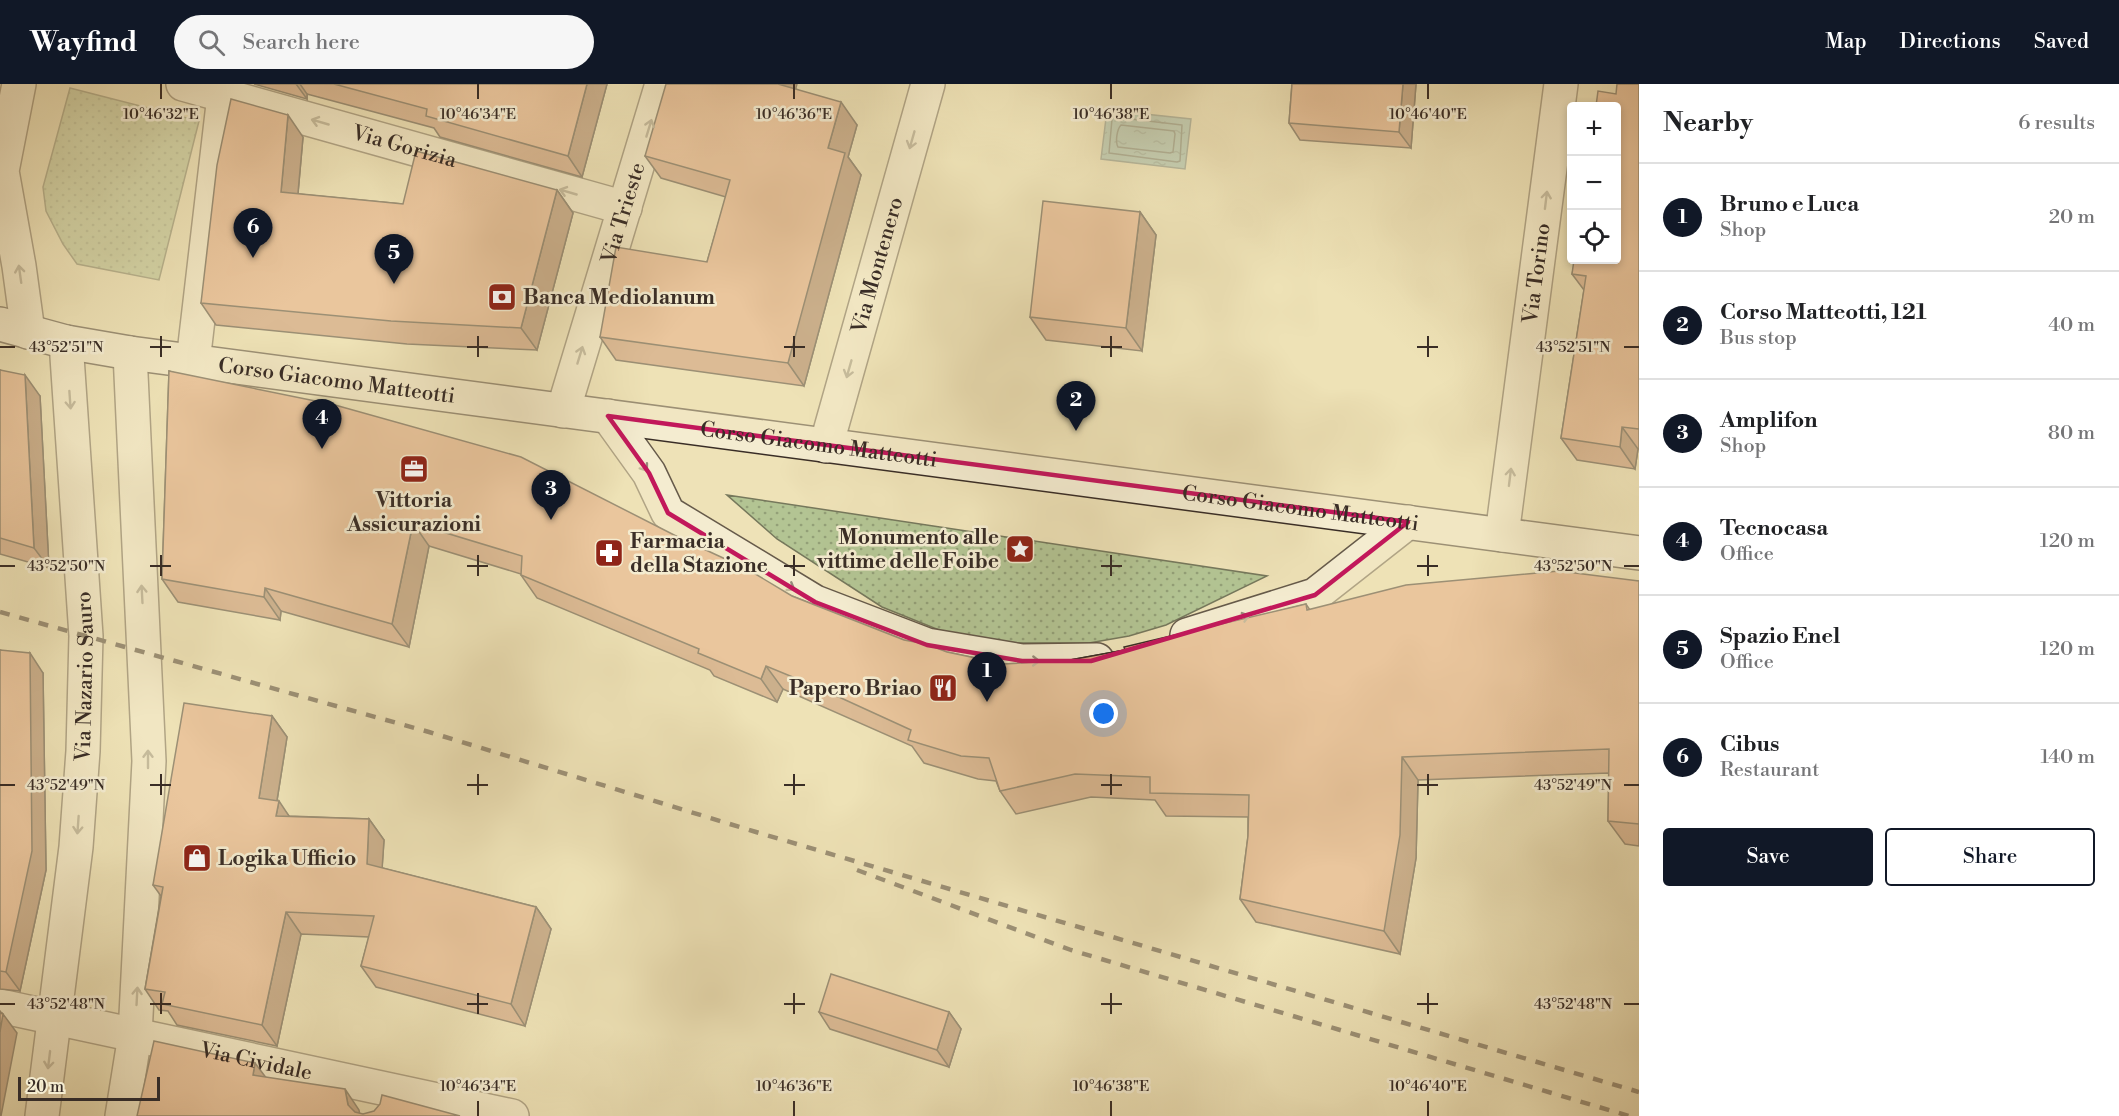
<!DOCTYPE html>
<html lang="en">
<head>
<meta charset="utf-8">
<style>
  body { margin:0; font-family:"Libre Bodoni",serif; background:#f6f6f6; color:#202124 }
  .controls { position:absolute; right:18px; top:18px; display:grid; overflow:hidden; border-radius:6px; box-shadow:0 3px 9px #0003 }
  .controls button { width:54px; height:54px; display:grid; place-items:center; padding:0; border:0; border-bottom:2px solid #e0e0e0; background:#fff; color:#202124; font:30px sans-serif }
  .scale { position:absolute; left:18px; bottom:15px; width:142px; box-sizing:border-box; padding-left:6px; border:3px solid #392d26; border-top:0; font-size:16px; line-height:21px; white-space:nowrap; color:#392d26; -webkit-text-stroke:4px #f4ecd0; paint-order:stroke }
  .you { position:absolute; left:1104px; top:630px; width:21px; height:21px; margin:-15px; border:4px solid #fff; border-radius:50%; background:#1a73e8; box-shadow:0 0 0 9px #1a73e833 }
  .badge { display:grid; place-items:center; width:39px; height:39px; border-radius:50%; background:#111827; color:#fff; font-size:20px; font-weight:700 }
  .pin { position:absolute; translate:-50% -50px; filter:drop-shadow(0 2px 3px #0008) }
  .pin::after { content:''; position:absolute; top:32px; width:21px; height:18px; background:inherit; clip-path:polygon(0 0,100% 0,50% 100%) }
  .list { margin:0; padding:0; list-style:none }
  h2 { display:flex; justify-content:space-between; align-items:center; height:78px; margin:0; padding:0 24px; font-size:26px }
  h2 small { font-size:20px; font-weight:400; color:#757577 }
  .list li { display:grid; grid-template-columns:39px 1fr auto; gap:18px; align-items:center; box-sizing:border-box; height:108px; padding:0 24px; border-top:2px solid #e0e0e0 }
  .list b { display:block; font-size:22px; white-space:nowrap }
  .list p { margin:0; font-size:20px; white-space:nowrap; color:#757577 }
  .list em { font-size:20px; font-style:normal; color:#757577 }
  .actions { display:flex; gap:12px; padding:18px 24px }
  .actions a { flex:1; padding:14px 0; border:2px solid #111827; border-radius:6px; text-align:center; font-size:21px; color:#111827 }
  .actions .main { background:#111827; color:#fff }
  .icon { flex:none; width:33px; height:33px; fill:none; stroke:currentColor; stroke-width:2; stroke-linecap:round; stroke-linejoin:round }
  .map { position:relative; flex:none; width:1639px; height:1032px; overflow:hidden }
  header { display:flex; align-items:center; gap:36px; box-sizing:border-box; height:84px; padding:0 30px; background:#111827; color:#fff }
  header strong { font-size:28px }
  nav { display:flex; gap:33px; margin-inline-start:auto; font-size:21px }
  .search { width:420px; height:54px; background:#f6f6f6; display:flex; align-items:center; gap:15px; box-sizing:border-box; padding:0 21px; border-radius:33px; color:#757577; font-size:22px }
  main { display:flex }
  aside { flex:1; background:#fff }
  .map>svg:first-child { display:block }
  .park { fill:url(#park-dots); stroke:#76785c; stroke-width:1.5 }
  .water { fill:url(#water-ripples); stroke:#73837a; stroke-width:1.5 }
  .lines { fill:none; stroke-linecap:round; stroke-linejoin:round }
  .shore { stroke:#69756c; stroke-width:1.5 }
  .minor-casing { stroke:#665a4a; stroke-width:36 }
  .tertiary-casing { stroke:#665a4a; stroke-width:36 }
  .secondary-casing { stroke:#392d26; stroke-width:36 }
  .minor { stroke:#f4ecd0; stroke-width:33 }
  .tertiary { stroke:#f4ecd0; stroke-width:33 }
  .secondary { stroke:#f4ecd0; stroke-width:33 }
  .rail { stroke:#392d26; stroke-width:4.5; stroke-dasharray:10 10; stroke-linecap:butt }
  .wall { fill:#c58d6d; stroke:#392d26; stroke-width:1.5 }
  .shaded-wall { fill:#a07359; stroke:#392d26; stroke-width:1.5 }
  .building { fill:#e5a47f; stroke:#392d26; stroke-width:1.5 }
  .oneway { stroke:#968c7b }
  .marked { fill:none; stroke:#c2185b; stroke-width:4.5; stroke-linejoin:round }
  .ticks { fill:none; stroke:#392d26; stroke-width:2 }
  .labels { text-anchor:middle; stroke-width:5; stroke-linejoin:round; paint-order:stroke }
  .street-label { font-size:21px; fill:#392d26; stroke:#f4ecd0 }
  .poi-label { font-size:21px; font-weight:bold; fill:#392d26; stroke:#f4ecd0; text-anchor:start }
  .ticks-label { font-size:15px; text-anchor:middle; fill:#392d26; stroke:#f4ecd0; stroke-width:5; stroke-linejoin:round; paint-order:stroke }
</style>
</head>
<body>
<header>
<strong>Wayfind</strong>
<div class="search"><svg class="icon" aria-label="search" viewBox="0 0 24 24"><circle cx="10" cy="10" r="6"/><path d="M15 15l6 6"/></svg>Search here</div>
<nav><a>Map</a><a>Directions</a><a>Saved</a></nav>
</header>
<main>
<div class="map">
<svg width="1639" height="1032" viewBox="0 0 1639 1032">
  <defs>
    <pattern id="park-dots" width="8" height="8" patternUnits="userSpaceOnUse" patternTransform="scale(1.5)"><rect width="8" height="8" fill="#b3c493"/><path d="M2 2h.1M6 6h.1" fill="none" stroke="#93a078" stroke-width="1.8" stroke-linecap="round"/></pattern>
    <pattern id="water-ripples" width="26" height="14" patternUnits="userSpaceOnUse" patternTransform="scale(1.5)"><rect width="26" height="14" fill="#99bdb2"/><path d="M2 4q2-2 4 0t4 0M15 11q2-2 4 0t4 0" fill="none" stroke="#7e9a91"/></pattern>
  </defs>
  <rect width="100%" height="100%" fill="#eee2b7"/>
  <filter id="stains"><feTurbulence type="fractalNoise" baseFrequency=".00333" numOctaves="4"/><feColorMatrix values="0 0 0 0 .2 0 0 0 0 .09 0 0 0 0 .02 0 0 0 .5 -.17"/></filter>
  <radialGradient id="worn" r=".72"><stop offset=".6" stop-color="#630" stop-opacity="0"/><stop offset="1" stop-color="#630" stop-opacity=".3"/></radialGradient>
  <g class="park">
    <path d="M70 4 199 37 159 196 77 180 63 160 46 127 43 103Z"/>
    <path d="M727 411 1267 492 1166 541 1129 552 1089 559H1016L944 548 882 523 777 455Z"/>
  </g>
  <path class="water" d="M1107 26 1191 35 1185 85 1101 75Z"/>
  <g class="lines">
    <g class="shore">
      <path d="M1114 33 1182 41 1180 77 1177 78 1109 69 1112 35Z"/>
      <path d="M1121 41 1174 47 1175 50 1173 68 1170 69 1118 63C1115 58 1117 45 1121 41Z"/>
    </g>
    <g class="minor-casing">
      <g id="minor">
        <path d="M19 0 2 87 19 182 28 248"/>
        <path id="s1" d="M183 0 625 124"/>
        <path d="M193 278 224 12"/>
        <path id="s2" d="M563 327 662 0"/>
        <path d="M608 332 649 389 668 429 815 518 927 561 1022 577 1097 576"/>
        <path id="s3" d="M826 362 928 0"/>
        <path id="s4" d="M1502 451 1561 0"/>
        <path d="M1187 551 1315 511 1408 438"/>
        <path id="s5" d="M0 922 512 1032"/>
      </g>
    </g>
    <g class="tertiary-casing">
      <g id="tertiary">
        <path id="s6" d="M42 1032 76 763 83 667 86 552 66 258"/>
        <path d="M122 1032 135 951 149 677 130 269"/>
      </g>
    </g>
    <g class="secondary-casing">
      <g id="secondary">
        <path id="s7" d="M0 240 66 258 130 269 1639 469"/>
      </g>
    </g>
    <use href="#minor" class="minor"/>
    <use href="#tertiary" class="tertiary"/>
    <use href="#secondary" class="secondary"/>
    <g class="rail">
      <path d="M0 528 429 648 756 748 1639 1008"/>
      <path d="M857 786 1071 866 1629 1032"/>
    </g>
  </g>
  <g class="wall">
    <path d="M254 0H607L582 93 440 53 434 44 307 10V15Z"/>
    <path d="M1292 0H1416L1411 64 1300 56 1289 39Z"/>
    <path d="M1639 0V365H1638L1635 385 1577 376 1561 354 1584 206 1572 190 1616 10Z"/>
    <path d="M796 5 857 41 848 73 861 91 804 302 616 276 600 253 707 178 726 113 661 94 645 72Z"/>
    <path d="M303 53 298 110 403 120 557 106 573 129 537 266 407 260 216 241 201 219Z"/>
    <path d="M1140 128 1156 151 1142 267 1046 256 1030 233Z"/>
    <path d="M0 286 40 312 49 484 0 470Z"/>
    <path d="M169 287 792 512 904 556 947 568 1004 580 1070 576 1125 566 1306 520 1310 526 1639 497V762L1625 760 1608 737 1609 689 1418 696 1416 774 1400 870 1256 838 1240 815 1248 752V733L1166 732 1155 716 1091 713 1016 730 1000 707 996 697 978 695 924 679 912 662 783 605 777 618 714 592 710 586 537 514 521 491V490L429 462 409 563 281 527 280 536 178 518 162 495Z"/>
    <path d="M0 566 43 589 46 786 20 907 0 905Z"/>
    <path d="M272 632 287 653 277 717 289 732 369 735 384 756 382 784 536 823 551 845 525 942 376 903 361 882 369 853 301 850 277 962 177 941 168 927 159 926 145 905 161 812 153 801Z"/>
    <path d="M819 928H949L961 945 949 983 830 945Z"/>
  </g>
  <g class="shaded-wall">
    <path d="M296 0H300L307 10V15Z"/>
    <path d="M587 0H607L582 93 568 72Z"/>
    <path d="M776 0H797L791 22Z"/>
    <path d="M1403 0H1416L1411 64 1399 48Z"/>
    <path d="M841 18 857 41 848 73 861 91 804 302 788 279 828 64Z"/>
    <path d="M288 31 303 53 296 131 281 108Z"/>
    <path d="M557 106 573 129 537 266 521 244Z"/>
    <path d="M1140 128 1156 151 1142 267 1126 244Z"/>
    <path d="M25 291 40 312 49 484 34 464Z"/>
    <path d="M1622 343 1638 365 1635 385 1620 363Z"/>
    <path d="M413 439 429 462 409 563 392 540Z"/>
    <path d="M265 504 281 527 280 536 264 513Z"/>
    <path d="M30 569 43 589 46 786 20 907 6 888Z"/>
    <path d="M766 582 783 605 777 618 761 595Z"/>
    <path d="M272 632 287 653 274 735 259 714Z"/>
    <path d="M1402 673 1418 696 1416 774 1400 870 1384 847Z"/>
    <path d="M279 717 293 738 276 732Z"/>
    <path d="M369 735 384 756 381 801 367 780Z"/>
    <path d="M536 823 551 845 525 942 511 920Z"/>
    <path d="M286 828 301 850 277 962 262 941Z"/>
    <path d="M0 927 3 931V930L17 949 1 1032H0Z"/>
    <path d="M949 928 961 945 949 983 937 966Z"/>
    <path d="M255 979 270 999 253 991Z"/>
    <path d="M345 1005 359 1026 360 1032H355L348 1021Z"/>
  </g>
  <g class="building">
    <path d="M334 0H587L568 72 426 32 427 25Z"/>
    <path d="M666 0H778L841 18 828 64 845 69 788 279 600 253 616 163 707 178 730 96 645 72Z"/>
    <path d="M1292 0H1403L1399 48 1289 39Z"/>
    <path d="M1617 0H1639V345L1622 343 1620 363 1561 354 1586 192 1572 190 1574 176H1617V22H1596L1598 7 1616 10Z"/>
    <path d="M231 15 288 31 281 108 403 120 416 67 557 106 521 244 391 237 201 219 217 81Z"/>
    <path d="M1043 117 1140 128 1126 244 1030 233Z"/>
    <path d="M0 286 25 291 34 464 0 454Z"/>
    <path d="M169 287 335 321 521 373 682 455 747 485 792 512 904 556 926 560 947 568 1004 580 1070 576 1125 566 1124 563 1306 520 1307 526 1406 501 1559 487 1639 497V740L1608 737 1609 665 1402 673 1400 751 1384 847 1240 815 1248 752 1249 711 1150 709V693L1075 690 1000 707 989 674 961 672 908 656 911 646 817 603 766 582 761 595 698 569 699 565 521 491 522 472 413 439 392 540 265 504 264 513 162 495Z"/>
    <path d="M0 566 30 569 32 767 6 888 0 887Z"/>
    <path d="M184 619 272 632 259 714 279 717 276 732 369 735 367 780 536 823 511 920 361 882 374 832 286 828 262 941 162 920 165 908 145 905 163 803 153 801Z"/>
    <path d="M831 890 949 928 937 966 819 928Z"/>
    <path d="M0 929 3 930 0 948Z"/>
    <path d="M154 957 255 979 253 991 345 1005 348 1021 355 1028 363 1030 374 1027 380 1020 382 1011 460 1032H137Z"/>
  </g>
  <defs><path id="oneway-shaft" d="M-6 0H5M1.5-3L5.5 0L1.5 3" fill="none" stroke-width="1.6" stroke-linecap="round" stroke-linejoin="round" transform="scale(1.5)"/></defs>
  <g class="oneway">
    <use href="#oneway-shaft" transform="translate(320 38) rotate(-164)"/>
    <use href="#oneway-shaft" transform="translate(649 44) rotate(-73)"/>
    <use href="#oneway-shaft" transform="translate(912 56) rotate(106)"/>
    <use href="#oneway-shaft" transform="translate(568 108) rotate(-164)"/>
    <use href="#oneway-shaft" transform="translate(1546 116) rotate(-83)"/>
    <use href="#oneway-shaft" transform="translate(20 190) rotate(-98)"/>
    <use href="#oneway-shaft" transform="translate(580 271) rotate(-73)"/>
    <use href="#oneway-shaft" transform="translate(849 285) rotate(106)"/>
    <use href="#oneway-shaft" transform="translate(70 316) rotate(86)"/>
    <use href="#oneway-shaft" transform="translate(642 380) rotate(54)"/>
    <use href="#oneway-shaft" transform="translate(1510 393) rotate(-83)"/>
    <use href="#oneway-shaft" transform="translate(787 501) rotate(31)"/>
    <use href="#oneway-shaft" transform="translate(142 510) rotate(-93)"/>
    <use href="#oneway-shaft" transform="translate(1241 534) rotate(-17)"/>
    <use href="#oneway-shaft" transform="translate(1031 577) rotate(1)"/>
    <use href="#oneway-shaft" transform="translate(148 675) rotate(-90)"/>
    <use href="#oneway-shaft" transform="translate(78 741) rotate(94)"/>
    <use href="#oneway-shaft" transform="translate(137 912) rotate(-87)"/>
    <use href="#oneway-shaft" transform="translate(49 976) rotate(97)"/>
  </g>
  <path d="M0 0H1639V1032H0ZM608 332 1408 438 1315 511 1091 577H1022L927 561 815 518 668 429 649 389Z" fill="#eee2b7" fill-opacity=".55" fill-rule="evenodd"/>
  <path class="marked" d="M608 332 1408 438 1315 511 1091 577H1022L927 561 815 518 668 429 649 389Z"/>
  <path class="ticks" d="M161 0V15M478 0V15M794 0V15M1111 0V15M1428 0V15M161 252V273M478 252V273M794 252V273M1111 252V273M1428 252V273M0 263H15M150 263H171M467 263H488M784 263H805M1101 263H1122M1417 263H1438M1624 263H1639M161 471V492M478 471V492M794 471V492M1111 471V492M1428 471V492M0 482H15M150 482H171M467 482H488M784 482H805M1101 482H1122M1417 482H1438M1624 482H1639M161 690V711M478 690V711M794 690V711M1111 690V711M1428 690V711M0 701H15M150 701H171M467 701H488M784 701H805M1101 701H1122M1417 701H1438M1624 701H1639M161 909V930M478 909V930M794 909V930M1111 909V930M1428 909V930M0 920H15M150 920H171M467 920H488M784 920H805M1101 920H1122M1417 920H1438M1624 920H1639M478 1017V1032M794 1017V1032M1111 1017V1032M1428 1017V1032"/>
  <defs>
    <g id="bank-square" transform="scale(1.5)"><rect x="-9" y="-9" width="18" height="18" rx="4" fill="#8f2418" stroke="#f4ecd0"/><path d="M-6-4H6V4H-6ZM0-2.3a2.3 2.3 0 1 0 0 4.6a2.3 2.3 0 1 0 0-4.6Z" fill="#fff"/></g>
    <g id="office-square" transform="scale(1.5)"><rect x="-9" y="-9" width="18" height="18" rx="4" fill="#8f2418" stroke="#f4ecd0"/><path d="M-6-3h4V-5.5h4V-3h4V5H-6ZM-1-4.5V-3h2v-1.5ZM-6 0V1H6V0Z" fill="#fff"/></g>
    <g id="sight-square" transform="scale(1.5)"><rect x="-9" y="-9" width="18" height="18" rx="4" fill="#8f2418" stroke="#f4ecd0"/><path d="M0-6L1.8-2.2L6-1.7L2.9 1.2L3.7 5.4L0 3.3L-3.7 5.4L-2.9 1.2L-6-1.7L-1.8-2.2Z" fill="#fff"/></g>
    <g id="pharmacy-square" transform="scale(1.5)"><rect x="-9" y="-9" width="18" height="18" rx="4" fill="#8f2418" stroke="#f4ecd0"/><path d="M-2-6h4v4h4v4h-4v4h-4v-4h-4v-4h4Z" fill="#fff"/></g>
    <g id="restaurant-square" transform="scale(1.5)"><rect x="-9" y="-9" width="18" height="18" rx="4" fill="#8f2418" stroke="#f4ecd0"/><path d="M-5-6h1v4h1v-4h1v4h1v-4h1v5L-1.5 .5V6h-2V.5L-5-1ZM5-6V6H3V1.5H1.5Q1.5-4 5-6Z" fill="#fff"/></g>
    <g id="shop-square" transform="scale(1.5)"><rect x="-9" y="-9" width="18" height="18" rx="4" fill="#8f2418" stroke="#f4ecd0"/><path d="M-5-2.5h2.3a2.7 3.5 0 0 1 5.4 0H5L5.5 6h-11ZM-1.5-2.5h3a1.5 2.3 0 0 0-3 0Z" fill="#fff"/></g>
  </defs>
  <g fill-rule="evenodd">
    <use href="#bank-square" x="502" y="213"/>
    <use href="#office-square" x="414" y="385"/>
    <use href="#sight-square" x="1020" y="465"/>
    <use href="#pharmacy-square" x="609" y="469"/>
    <use href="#restaurant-square" x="943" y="604"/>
    <use href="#shop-square" x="197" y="774"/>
  </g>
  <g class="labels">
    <g class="street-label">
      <text dy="7" stroke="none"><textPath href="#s1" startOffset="230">Via Gorizia</textPath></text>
      <text dy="7" stroke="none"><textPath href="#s2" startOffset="207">Via Trieste</textPath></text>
      <text dy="7" stroke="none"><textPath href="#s3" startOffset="188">Via Montenero</textPath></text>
      <text dy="7" stroke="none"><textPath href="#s4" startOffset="264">Via Torino</textPath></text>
      <text dy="7" stroke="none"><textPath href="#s7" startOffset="342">Corso Giacomo Matteotti</textPath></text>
      <text dy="7" stroke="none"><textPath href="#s7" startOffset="828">Corso Giacomo Matteotti</textPath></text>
      <text dy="7" stroke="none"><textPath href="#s7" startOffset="1314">Corso Giacomo Matteotti</textPath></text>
      <text dy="7" stroke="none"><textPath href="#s6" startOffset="442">Via Nazario Sauro</textPath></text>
      <text dy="7" stroke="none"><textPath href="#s5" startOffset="262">Via Cividale</textPath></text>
    </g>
    <g class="poi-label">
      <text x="523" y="220">Banca Mediolanum</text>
      <text x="414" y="423" text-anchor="middle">Vittoria<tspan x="414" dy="24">Assicurazioni</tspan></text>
      <text x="999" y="460" text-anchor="end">Monumento alle<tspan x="999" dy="24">vittime delle Foibe</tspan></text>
      <text x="630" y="464">Farmacia<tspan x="630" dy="24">della Stazione</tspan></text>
      <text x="922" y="611" text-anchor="end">Papero Briao</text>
      <text x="218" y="781">Logika Ufficio</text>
    </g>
  </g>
  <g class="ticks-label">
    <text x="161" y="35">10°46'32"E</text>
    <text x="478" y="35">10°46'34"E</text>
    <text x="794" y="35">10°46'36"E</text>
    <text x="1111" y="35">10°46'38"E</text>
    <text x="1428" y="35">10°46'40"E</text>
    <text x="66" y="268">43°52'51"N</text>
    <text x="1573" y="268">43°52'51"N</text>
    <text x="66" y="487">43°52'50"N</text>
    <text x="1573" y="487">43°52'50"N</text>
    <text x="66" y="706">43°52'49"N</text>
    <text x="1573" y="706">43°52'49"N</text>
    <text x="66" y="925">43°52'48"N</text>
    <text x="1573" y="925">43°52'48"N</text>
    <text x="478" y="1007">10°46'34"E</text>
    <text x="794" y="1007">10°46'36"E</text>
    <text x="1111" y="1007">10°46'38"E</text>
    <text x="1428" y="1007">10°46'40"E</text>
  </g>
  <rect width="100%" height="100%" filter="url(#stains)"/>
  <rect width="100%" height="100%" fill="url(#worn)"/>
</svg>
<div class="controls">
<button>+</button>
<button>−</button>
<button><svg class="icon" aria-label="locate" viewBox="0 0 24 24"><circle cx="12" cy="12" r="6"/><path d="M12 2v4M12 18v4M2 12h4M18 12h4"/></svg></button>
</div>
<div class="scale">20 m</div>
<div class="you"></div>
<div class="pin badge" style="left:987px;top:618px">1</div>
<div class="pin badge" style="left:1076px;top:347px">2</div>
<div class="pin badge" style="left:551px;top:436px">3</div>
<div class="pin badge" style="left:322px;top:365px">4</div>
<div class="pin badge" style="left:394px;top:200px">5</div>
<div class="pin badge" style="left:253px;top:174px">6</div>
</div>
<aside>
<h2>Nearby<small>6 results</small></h2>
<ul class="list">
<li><span class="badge">1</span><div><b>Bruno e Luca</b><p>Shop</p></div><em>20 m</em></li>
<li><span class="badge">2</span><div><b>Corso Matteotti, 121</b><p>Bus stop</p></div><em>40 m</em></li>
<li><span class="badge">3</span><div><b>Amplifon</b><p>Shop</p></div><em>80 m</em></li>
<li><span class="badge">4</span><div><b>Tecnocasa</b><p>Office</p></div><em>120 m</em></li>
<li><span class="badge">5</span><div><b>Spazio Enel</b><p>Office</p></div><em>120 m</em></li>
<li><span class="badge">6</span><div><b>Cibus</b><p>Restaurant</p></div><em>140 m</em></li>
</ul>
<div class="actions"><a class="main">Save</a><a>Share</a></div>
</aside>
</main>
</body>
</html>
